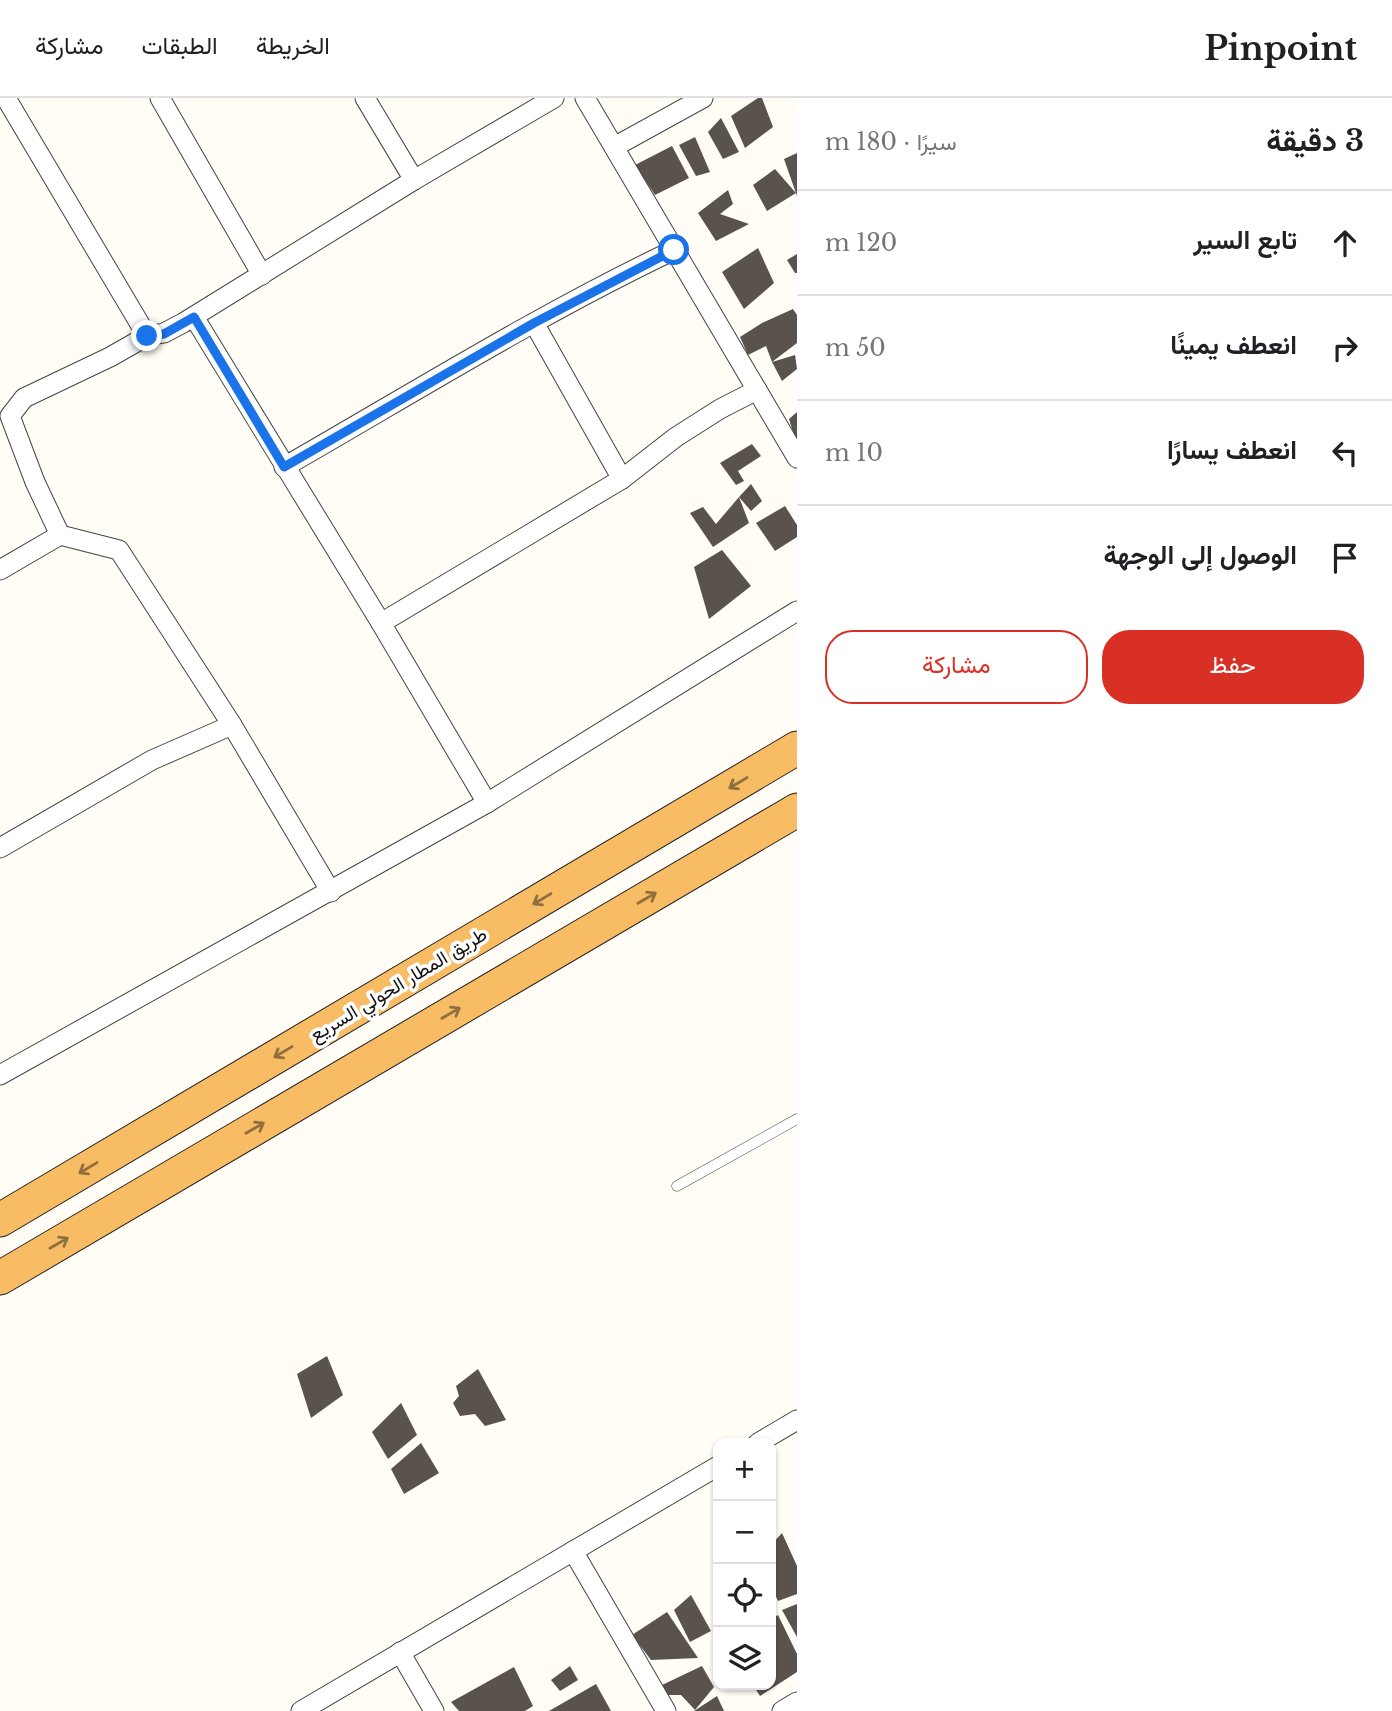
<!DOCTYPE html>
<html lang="ar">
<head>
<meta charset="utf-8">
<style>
  body { margin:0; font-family:"Libre Baskerville",Vazirmatn,serif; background:#f6f6f6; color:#202124; direction:rtl }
  .controls { position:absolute; right:21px; bottom:21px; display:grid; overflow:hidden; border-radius:14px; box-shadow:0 2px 5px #0004 }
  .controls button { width:63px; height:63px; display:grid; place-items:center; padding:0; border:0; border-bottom:2px solid #e0e0e0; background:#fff; color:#202124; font:35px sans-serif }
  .stop { position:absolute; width:21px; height:21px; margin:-16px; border:5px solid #1a73e8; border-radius:50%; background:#fff }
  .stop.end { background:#1a73e8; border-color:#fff; box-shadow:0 2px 7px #0008 }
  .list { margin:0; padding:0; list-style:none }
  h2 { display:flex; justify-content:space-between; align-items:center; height:91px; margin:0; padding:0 28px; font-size:30px }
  h2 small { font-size:23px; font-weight:400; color:#757577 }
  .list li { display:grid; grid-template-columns:46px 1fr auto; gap:21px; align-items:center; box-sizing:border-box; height:105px; padding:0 28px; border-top:2px solid #e0e0e0 }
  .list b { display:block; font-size:26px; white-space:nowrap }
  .list em { font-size:23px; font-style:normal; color:#757577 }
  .actions { display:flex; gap:14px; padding:21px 28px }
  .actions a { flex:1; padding:16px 0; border:2px solid #d93025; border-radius:28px; text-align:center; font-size:24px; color:#d93025 }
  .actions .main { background:#d93025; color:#fff }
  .icon { flex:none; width:38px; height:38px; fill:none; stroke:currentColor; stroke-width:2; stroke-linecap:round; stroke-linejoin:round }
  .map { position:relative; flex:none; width:797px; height:1613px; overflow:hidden; direction:ltr }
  header { display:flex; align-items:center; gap:42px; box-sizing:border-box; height:98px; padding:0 35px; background:#fff; border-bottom:2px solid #e0e0e0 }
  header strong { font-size:33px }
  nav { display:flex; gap:38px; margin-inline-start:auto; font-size:24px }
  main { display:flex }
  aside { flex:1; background:#fff }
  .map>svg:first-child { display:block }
  .building { fill:#5a524d }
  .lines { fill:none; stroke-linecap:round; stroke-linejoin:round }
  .service-casing { stroke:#444; stroke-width:11 }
  .minor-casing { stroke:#444; stroke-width:21 }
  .trunk-casing { stroke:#222; stroke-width:35 }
  .service { stroke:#fff; stroke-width:10 }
  .minor { stroke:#fff; stroke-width:19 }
  .trunk { stroke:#f7bc64; stroke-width:33 }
  .oneway { stroke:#906f3f }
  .route { stroke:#1a73e8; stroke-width:9 }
  .labels { text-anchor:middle; stroke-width:7; stroke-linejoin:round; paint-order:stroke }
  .street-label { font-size:19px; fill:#111; stroke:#fff }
</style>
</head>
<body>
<header>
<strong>Pinpoint</strong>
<nav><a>الخريطة</a><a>الطبقات</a><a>مشاركة</a></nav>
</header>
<main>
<aside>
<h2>3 دقيقة<small>سيرًا · 180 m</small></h2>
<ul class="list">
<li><svg class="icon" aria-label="ahead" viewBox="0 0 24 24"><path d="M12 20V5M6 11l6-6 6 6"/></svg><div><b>تابع السير</b></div><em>120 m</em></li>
<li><svg class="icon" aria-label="right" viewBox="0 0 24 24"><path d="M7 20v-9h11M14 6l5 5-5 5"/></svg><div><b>انعطف يمينًا</b></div><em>50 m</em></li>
<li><svg class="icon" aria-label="left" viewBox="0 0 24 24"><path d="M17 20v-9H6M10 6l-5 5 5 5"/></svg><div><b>انعطف يسارًا</b></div><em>10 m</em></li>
<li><svg class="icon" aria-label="arrive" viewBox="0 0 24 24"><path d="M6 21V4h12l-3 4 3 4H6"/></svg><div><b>الوصول إلى الوجهة</b></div></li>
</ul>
<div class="actions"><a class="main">حفظ</a><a>مشاركة</a></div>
</aside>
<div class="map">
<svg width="797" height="1613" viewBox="0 0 797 1613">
  <rect width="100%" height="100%" fill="#fffdf5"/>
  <g class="building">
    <path d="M758 0H762L773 29 745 50 731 18Z"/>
    <path d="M721 20 739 54 723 61 708 34Z"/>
    <path d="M695 39 710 74 696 78 679 47Z"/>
    <path d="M672 48 689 80 655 97 635 67Z"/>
    <path d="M797 55V98L784 61Z"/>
    <path d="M775 71 796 95 767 113 753 87Z"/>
    <path d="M728 92 733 106 720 116 749 126 716 143 698 115Z"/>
    <path d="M758 150 774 185 744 211 722 174Z"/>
    <path d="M797 156V175H795L787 162Z"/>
    <path d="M793 211 797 217V245L772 264 766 248 748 257 740 239 762 225Z"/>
    <path d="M795 257 797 271 782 283 772 264Z"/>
    <path d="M797 314V344H796L789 321Z"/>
    <path d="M752 346 761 358 738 373 744 383 736 387 720 365Z"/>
    <path d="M751 386 762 403 751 413 739 399Z"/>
    <path d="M739 399 749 425 713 449 690 415 703 409 716 426Z"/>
    <path d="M785 408 797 427V439L775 453 756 425Z"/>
    <path d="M722 452 751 488 709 521 694 469Z"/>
    <path d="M327 1258 343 1297 311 1320 297 1276Z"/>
    <path d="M478 1271 506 1322 485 1328 475 1316 460 1318 453 1305 459 1298 456 1288Z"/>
    <path d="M401 1305 417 1337 388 1361 372 1334Z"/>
    <path d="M421 1345 439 1375 404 1396 391 1371Z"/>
    <path d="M782 1435 797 1468V1496L778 1503 771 1487V1447Z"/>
    <path d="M691 1497 711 1533 690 1544 674 1512Z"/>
    <path d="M797 1506V1539L782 1512Z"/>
    <path d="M667 1514 698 1560 651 1562 632 1537Z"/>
    <path d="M778 1517 797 1556V1574L760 1598 753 1587H771V1521Z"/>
    <path d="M570 1568 578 1582 560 1593 551 1582Z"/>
    <path d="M702 1568 714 1589 695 1612 681 1597H667L662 1587Z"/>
    <path d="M514 1569 533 1608 525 1613H459L451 1604Z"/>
    <path d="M596 1586 611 1613H549Z"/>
    <path d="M717 1598 724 1613H694Z"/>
  </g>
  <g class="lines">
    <g class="service-casing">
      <path id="service" d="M677 1088 797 1021"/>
    </g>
    <g class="minor-casing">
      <g id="minor">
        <path d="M6 0 147 238"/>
        <path d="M160 0 262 177"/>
        <path d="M365 0 414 82"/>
        <path d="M585 0 797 360"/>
        <path d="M614 49 703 0"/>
        <path d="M194 219 381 525 487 705"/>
        <path d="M534 225 622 381"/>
        <path d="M284 369C413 295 540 216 674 152"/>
        <path d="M60 437 35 384 10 318 24 300 110 259 147 238 164 235 183 225 414 82 554 0"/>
        <path d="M0 472 60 437 119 452 232 627 331 794"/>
        <path d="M381 525 622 381 676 339 720 311 757 292"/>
        <path d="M0 750 152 662 232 627"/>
        <path d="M0 977 487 705 797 513"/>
        <path d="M758 1345 797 1322"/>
        <path d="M573 1453 666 1613"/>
        <path d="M400 1554 434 1613"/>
        <path d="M301 1613 718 1368"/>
        <path d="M782 1613 797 1604"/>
      </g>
    </g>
    <g class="trunk-casing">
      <g id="trunk">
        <path d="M0 1122 797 650"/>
        <path d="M0 1180 797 712"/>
      </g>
    </g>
    <use href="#service" class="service"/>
    <use href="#minor" class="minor"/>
    <use href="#trunk" class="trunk"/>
  </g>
  <defs><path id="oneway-shaft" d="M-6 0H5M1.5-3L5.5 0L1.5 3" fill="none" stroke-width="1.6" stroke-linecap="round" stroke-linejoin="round" transform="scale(1.75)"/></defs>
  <g class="oneway">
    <use href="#oneway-shaft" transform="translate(738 685) rotate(149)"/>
    <use href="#oneway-shaft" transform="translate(647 800) rotate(-30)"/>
    <use href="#oneway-shaft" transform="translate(542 801) rotate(149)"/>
    <use href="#oneway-shaft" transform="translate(451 915) rotate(-30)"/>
    <use href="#oneway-shaft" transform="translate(283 954) rotate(149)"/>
    <use href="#oneway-shaft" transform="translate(255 1030) rotate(-30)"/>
    <use href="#oneway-shaft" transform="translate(88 1070) rotate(149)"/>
    <use href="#oneway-shaft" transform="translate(59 1145) rotate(-30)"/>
  </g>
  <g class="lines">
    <path class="route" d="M147 238 164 236 194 219 284 369 534 225 674 152"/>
  </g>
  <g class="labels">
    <g class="street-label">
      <text transform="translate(398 886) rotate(-31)" y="7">طريق المطار الحولي السريع</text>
    </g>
  </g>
</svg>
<div class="controls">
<button>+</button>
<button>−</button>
<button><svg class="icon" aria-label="locate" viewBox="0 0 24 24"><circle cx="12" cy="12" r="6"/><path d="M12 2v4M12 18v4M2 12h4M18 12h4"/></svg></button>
<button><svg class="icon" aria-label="layers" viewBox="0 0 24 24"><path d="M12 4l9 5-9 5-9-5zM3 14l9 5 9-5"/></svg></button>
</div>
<div class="stop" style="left:674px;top:152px"></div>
<div class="stop end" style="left:147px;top:238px"></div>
</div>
</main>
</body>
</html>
